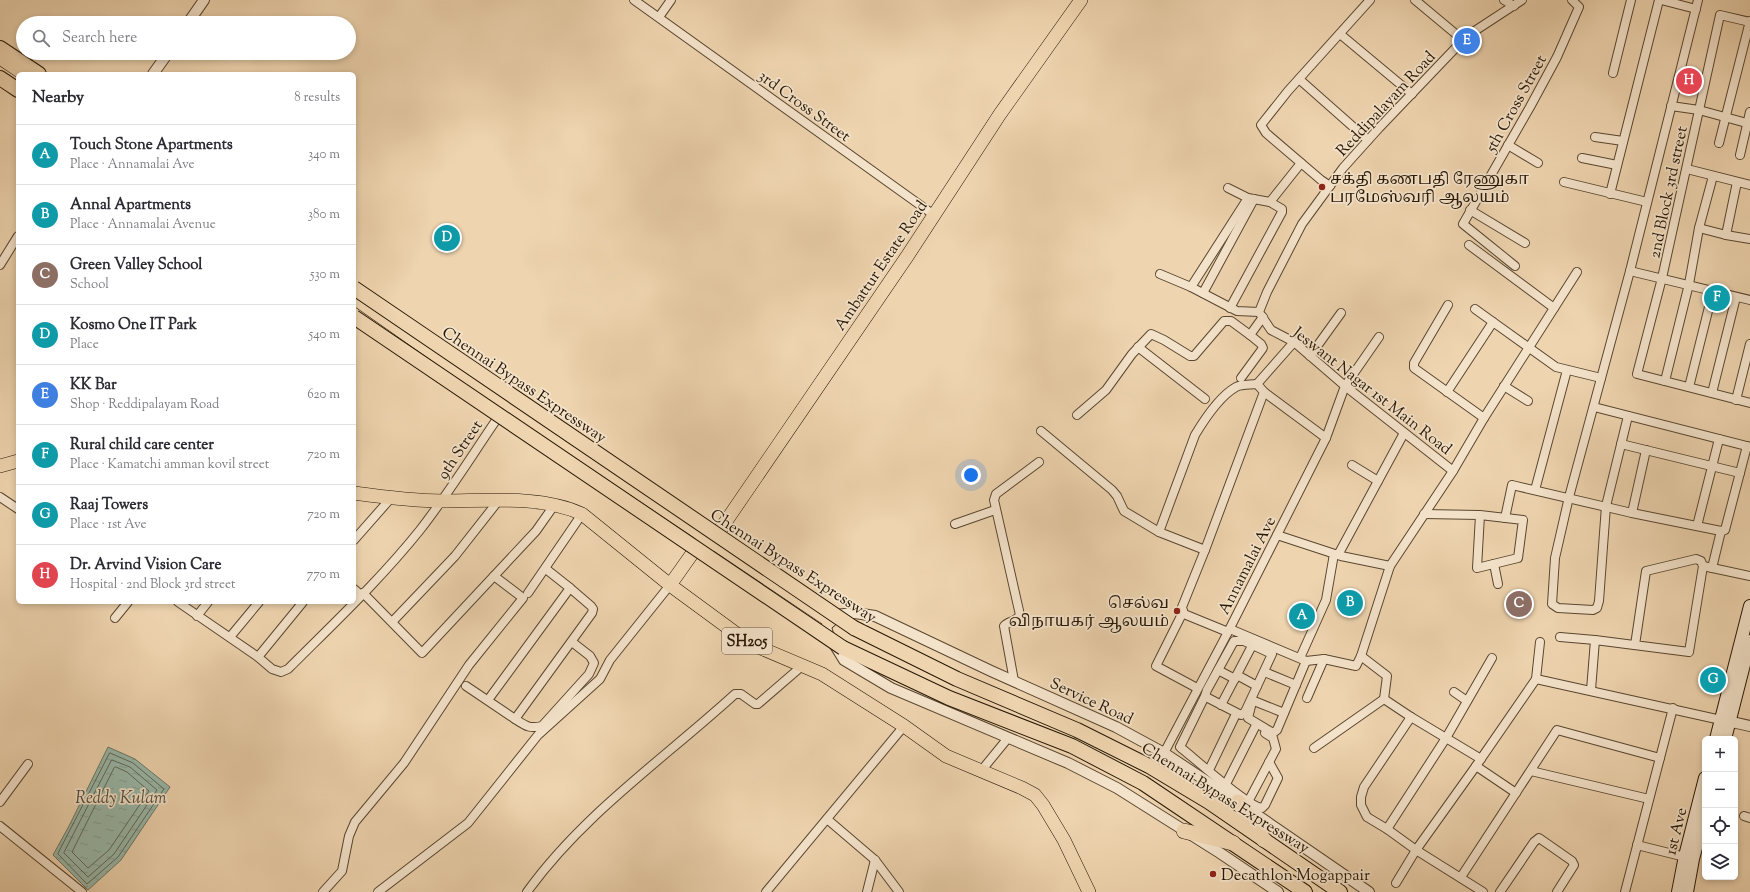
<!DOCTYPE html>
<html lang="en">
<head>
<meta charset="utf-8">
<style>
  body { margin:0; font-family:"Sorts Mill Goudy","Noto Serif Tamil",serif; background:#f2f2f3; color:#2b2b33 }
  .controls { position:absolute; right:12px; bottom:12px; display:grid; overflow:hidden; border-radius:6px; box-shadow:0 2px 6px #0003 }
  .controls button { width:36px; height:36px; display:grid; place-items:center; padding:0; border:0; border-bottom:1px solid #e1e1e2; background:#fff; color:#2b2b33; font:20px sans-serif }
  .you { position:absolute; left:971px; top:475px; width:14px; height:14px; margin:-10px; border:3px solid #fff; border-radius:50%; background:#1a73e8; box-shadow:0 0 0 6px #1a73e833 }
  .badge { display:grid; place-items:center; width:26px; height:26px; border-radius:50%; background:#2563eb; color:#fff; font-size:13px; font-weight:700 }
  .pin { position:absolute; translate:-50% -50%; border:2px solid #fff; box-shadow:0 1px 4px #0006 }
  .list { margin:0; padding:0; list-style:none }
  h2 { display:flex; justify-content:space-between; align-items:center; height:52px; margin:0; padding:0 16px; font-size:17px }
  h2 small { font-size:13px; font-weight:400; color:#7c7c81 }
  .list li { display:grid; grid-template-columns:26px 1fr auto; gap:12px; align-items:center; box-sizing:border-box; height:60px; padding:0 16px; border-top:1px solid #e1e1e2 }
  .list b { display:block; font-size:15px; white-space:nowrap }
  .list p { margin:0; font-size:13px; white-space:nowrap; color:#7c7c81 }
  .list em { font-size:13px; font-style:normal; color:#7c7c81 }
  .icon { flex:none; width:22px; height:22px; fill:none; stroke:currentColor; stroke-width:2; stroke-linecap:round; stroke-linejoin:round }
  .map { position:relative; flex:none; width:1750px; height:892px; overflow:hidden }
  .search { position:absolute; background:#fff; box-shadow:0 2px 6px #0003; left:16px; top:16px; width:340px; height:44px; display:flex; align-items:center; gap:10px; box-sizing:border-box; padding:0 14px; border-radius:22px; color:#7c7c81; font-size:15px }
  .panel { position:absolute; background:#fff; box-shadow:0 2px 6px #0003; left:16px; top:72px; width:340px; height:532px; border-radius:6px }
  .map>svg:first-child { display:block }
  .water { fill:url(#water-ripples); stroke:#6b7868 }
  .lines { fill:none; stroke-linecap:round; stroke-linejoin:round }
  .shore { stroke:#606857; stroke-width:1 }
  .minor-casing { stroke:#59462f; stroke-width:10 }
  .tertiary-casing { stroke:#59462f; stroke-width:12 }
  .secondary-casing { stroke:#271704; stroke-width:14 }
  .primary-casing { stroke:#271704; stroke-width:14 }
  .trunk-casing { stroke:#271704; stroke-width:16 }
  .motorway-casing { stroke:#271704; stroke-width:16 }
  .minor { stroke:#f4e3cb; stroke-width:8 }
  .tertiary { stroke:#f4e3cb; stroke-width:10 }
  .secondary { stroke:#f4e3cb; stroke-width:12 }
  .primary { stroke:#eed4af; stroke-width:13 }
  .trunk { stroke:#eed4af; stroke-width:14 }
  .motorway { stroke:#eed4af; stroke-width:15 }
  .trunk-bridge-casing { stroke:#271704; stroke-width:16; stroke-linecap:butt }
  .trunk-bridge { stroke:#eed4af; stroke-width:14 }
  .poi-dot { fill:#8f2418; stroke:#f4e3cb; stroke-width:1.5 }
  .labels { text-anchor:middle; stroke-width:3.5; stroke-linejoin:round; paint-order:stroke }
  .shield { fill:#f4e3cb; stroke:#645440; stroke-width:1 }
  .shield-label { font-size:15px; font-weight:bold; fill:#271704 }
  .street-label { font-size:16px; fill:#271704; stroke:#f4e3cb }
  .poi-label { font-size:16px; fill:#271704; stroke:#f4e3cb; text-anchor:start }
  .water-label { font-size:17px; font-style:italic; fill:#4f4f3e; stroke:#f4e3cb }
</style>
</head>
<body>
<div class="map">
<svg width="1750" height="892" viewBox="0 0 1750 892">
  <defs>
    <pattern id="water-ripples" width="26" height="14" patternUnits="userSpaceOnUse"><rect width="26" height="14" fill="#99b8aa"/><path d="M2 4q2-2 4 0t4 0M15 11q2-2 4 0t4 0" fill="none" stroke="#849d91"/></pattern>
  </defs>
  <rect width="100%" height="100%" fill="#eed4af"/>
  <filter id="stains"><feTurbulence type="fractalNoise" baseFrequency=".005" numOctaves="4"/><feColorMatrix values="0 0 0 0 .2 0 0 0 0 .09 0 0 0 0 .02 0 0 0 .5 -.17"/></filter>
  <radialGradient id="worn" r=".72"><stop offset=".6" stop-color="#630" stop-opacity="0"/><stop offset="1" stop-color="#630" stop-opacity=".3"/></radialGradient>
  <path class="water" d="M108 747 135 759 170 787 121 860 88 890 53 855 69 826Z"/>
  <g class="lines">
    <g class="shore">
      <path d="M110 753 133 763 164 789 118 857 87 884 58 854Z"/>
      <path d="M112 760 130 767 157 790 114 854 88 877 64 853Z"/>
      <path d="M116 767 127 772 149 791 109 850 88 868 72 852 114 768Z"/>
    </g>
    <g class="minor-casing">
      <g id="minor">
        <path d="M634 0 934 215"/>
        <path d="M1415 0 1463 40"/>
        <path d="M1504 0 1514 6"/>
        <path d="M1661 0 1696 9"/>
        <path d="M659 17 671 0"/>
        <path d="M1750 22 1720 15 1662 278 1637 374 1750 403"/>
        <path d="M1340 34 1412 94"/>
        <path d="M1613 73 1631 0"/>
        <path d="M1299 79 1368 140"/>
        <path d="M1671 106 1699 110 1750 124"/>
        <path d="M1595 137 1623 141"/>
        <path d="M1719 143 1750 21"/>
        <path d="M1508 145 1538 163"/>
        <path d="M1740 155 1750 112"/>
        <path d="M1582 158 1617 165"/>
        <path d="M1687 169 1750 185"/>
        <path d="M1564 182 1647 202"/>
        <path d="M1330 186 1321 180 1266 133 1261 125 1288 91 1370 0"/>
        <path d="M1228 188 1248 198"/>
        <path d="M1610 194 1659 0"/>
        <path d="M1470 210 1525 243"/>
        <path d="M1699 228 1726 235 1750 239"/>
        <path d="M1726 235 1737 182"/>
        <path d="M1469 245 1554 308"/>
        <path d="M0 265 18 236"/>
        <path d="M1515 266 1463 224 1530 107 1557 57 1579 7 1572 0"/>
        <path d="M1630 271 1750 300"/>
        <path d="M1160 274 1191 287"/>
        <path d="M1203 293 1254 199"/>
        <path d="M1448 305 1414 363V368L1484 418"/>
        <path d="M1230 308 1282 212V209L1270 202"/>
        <path d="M1475 309 1493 322"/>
        <path d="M1259 312 1267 292 1302 224 1343 168 1379 128 1467 36 1522 0"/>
        <path d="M1259 312 1237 311 1191 287 1248 198 1270 202 1301 163"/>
        <path d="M1261 315 1271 330 1294 342 1345 386 1453 471"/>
        <path d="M1138 347 1205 399"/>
        <path d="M1310 356 1341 313"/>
        <path d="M1241 378 1263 348 1261 344 1250 335"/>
        <path d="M1665 381 1689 284 1699 228 1713 176"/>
        <path d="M1504 386 1528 401"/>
        <path d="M1689 387 1713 291"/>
        <path d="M1264 392 1326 438"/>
        <path d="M1447 392 1493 322 1556 367 1601 378"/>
        <path d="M1712 393 1736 297"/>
        <path d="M1736 400 1750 344"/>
        <path d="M1594 407 1750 447"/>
        <path d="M1077 415 1106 390 1132 354 1151 334 1164 340 1190 356H1194L1224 321H1231L1250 335 1263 317"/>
        <path d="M1628 416 1606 506 1599 601 1597 608 1593 610 1558 608 1552 604 1555 558 1569 497 1630 271 1698 0"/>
        <path d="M1041 431 1112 490 1117 496 1124 511 1159 532"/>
        <path d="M1621 444 1740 473"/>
        <path d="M1352 465 1378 481"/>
        <path d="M1535 490 1567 370"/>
        <path d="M0 497 18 509"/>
        <path d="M1632 513 1646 450"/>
        <path d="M1424 514 1480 515 1523 520 1518 558 1477 568 1480 515"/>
        <path d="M1505 518 1512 485 1632 513 1721 531 1725 530 1747 446"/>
        <path d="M955 524 995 510"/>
        <path d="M1697 526 1719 439"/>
        <path d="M1277 535 1341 556 1390 566"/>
        <path d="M354 540 391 498"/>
        <path d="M1205 550 1159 532 1195 435C1204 420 1220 396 1236 387 1241 384 1251 385 1257 384"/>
        <path d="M1338 555 1404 433"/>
        <path d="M1494 564 1498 584"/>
        <path d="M1703 566 1750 576"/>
        <path d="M1712 568 1721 531"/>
        <path d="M354 589 361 595"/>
        <path d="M363 593 422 653 536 531 555 504"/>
        <path d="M528 593 582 514"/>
        <path d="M178 602 258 657 272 669 281 672 288 669C333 624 380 580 420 530 449 493 474 452 501 413"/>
        <path d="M1183 612 1156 666 1197 688"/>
        <path d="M197 616 208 602"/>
        <path d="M115 618 128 602"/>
        <path d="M393 621 455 556 499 500"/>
        <path d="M1230 629 1306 661 1324 659 1356 666 1361 656 1390 566 1453 471 1484 418 1577 272"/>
        <path d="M1228 632 1184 614 1182 607 1205 550 1264 392 1257 384 1294 342"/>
        <path d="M230 637 259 602"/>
        <path d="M1560 637 1595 640"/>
        <path d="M1234 641H1244L1272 654 1245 712 1241 715 1208 698 1205 696 1207 690Z"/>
        <path d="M1361 656 1387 676 1384 699 1411 717 1481 759"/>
        <path d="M258 657 303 602"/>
        <path d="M1300 658 1326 600 1334 554"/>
        <path d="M1218 670 1235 679"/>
        <path d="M1267 673 1296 685"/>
        <path d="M1237 675 1257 686"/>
        <path d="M1536 679 1540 642"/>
        <path d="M1014 681 1004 626C1008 621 1016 622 1020 615L994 500 996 494 1039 462"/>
        <path d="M466 686 515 719 592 613 593 609 591 606 570 588"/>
        <path d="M1591 690 1595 640 1689 652 1703 566 1701 561 1696 559 1646 571 1635 645"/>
        <path d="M1454 692 1467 701"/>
        <path d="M1204 698 1180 747C1194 758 1248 807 1262 808L1265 805 1278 778 1269 762"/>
        <path d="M1307 698 1324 659"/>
        <path d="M488 700 570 588 546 569"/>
        <path d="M1254 701 1284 713"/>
        <path d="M1221 705 1255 640"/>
        <path d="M1251 706 1248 718 1273 733 1277 730 1306 661"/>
        <path d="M1411 717 1364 787 1361 797V805L1367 817 1387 829 1416 850 1483 892"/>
        <path d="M515 719C526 726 529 729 542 726L589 674 594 663 590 656 572 642"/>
        <path d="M1314 748 1384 699"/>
        <path d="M1164 753 1228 632 1326 438 1345 386 1379 337"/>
        <path d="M1476 766 1516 793"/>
        <path d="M1209 770 1235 716"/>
        <path d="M981 771 1008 738"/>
        <path d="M1531 771 1649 799"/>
        <path d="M1226 784 1255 727"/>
        <path d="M0 802 28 764"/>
        <path d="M1248 802 1276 749 1273 738 1265 733"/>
        <path d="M1744 816 1750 818"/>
        <path d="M827 819 875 860 899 892"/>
        <path d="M0 826 82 892"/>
        <path d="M1387 829 1446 738 1492 658"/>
        <path d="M1637 845 1689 858"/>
        <path d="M1461 877 1557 730 1660 758"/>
        <path d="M1396 883 1416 850 1476 766 1536 679 1721 720"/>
        <path d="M323 892 342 871 349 836 355 822 404 763 469 665 523 598 494 576"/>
        <path d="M378 892 468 823 538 735 600 679 610 660 670 585"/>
        <path d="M527 892C583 814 665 758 735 694H741L755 704H758L802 666"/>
        <path d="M766 892 904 726"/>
        <path d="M867 892 875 860"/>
        <path d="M1500 892 1534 842 1539 838 1572 861 1574 865 1557 892"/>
        <path d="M1625 892 1673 708"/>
      </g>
    </g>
    <g class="tertiary-casing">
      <g id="tertiary">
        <path d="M188 23 204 0"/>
        <path d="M153 74 168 53"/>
        <path d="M1723 720 1750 726"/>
        <path d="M1278 892 1220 853 1117 788 1068 763 891 688 844 660 828 634 826 627 835 615 855 613 875 616 991 671 1116 727 1164 753 1238 802 1369 892"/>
      </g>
    </g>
    <g class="secondary-casing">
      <g id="secondary">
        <path d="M1716 739 1750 606"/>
        <path d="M1725 739 1750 641"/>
        <path d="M1678 892 1685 856 1705 778"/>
        <path d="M1687 892 1693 859 1705 814"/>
      </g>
    </g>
    <g class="primary-casing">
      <g id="primary">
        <path d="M0 58 24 74"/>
        <path d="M354 298 465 376 830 621"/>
        <path d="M0 466 18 461"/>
        <path d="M354 493C383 497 413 501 443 501 486 501 542 495 582 514L670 585 749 643 822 674 904 726 946 756 1022 788 1035 795 1043 805 1064 840 1089 892"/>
        <path d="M707 549 908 255 1000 114 1081 0"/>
        <path d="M670 585 699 544"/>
      </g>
    </g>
    <g class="trunk-casing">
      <g id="trunk">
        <path d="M0 48 39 74"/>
        <path d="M0 78 18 90"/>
        <path d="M854 628 957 679 1077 730 1149 766 1209 802 1340 892"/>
        <path d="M843 648 949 698 1072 746 1143 783 1305 892"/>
      </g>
    </g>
    <g class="motorway-casing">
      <g id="motorway">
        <path d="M1238 802 1264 840"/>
        <path d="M1184 831 1233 843"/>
      </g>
    </g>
    <use href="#minor" class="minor"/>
    <use href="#tertiary" class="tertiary"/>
    <use href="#secondary" class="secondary"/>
    <use href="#primary" class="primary"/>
    <use href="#trunk" class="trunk"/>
    <use href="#motorway" class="motorway"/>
    <g class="trunk-bridge-casing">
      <g id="trunk-bridge">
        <path d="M354 288 854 628"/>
        <path d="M354 317 843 648"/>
      </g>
    </g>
    <use href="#trunk-bridge" class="trunk-bridge"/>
  </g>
  <g class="poi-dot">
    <circle cx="1322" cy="187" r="4"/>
    <circle cx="1177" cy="611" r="4"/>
    <circle cx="1213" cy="874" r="4"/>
  </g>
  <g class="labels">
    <rect class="shield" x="722" y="628" width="50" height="26" rx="3"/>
    <g class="shield-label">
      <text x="747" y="646">SH205</text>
    </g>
    <g class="street-label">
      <text transform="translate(1385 103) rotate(-47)" y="6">Reddipalayam Road</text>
      <text transform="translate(1515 103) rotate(-61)" y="6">5th Cross Street</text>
      <text transform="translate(805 105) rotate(36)" y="6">3rd Cross Street</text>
      <text transform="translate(1667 192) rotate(-78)" y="6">2nd Block 3rd street</text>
      <text transform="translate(880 265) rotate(-56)" y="6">Ambattur Estate Road</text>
      <text transform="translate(525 384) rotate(34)" y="6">Chennai Bypass Expressway</text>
      <text transform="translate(1373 390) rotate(38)" y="6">Jeswant Nagar 1st Main Road</text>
      <text transform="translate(459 449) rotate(-56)" y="6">9th Street</text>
      <text transform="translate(794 565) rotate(33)" y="6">Chennai Bypass Expressway</text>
      <text transform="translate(1246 565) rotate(-63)" y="6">Annamalai Ave</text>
      <text transform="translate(1092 700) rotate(25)" y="6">Service Road</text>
      <text transform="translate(1226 797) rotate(32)" y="6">Chennai Bypass Expressway</text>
      <text transform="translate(1675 831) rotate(-76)" y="6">1st Ave</text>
    </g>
    <g class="poi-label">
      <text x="1330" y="184">சக்தி கணபதி ரேணுகா<tspan x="1330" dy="18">பரமேஸ்வரி ஆலயம்</tspan></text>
      <text x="1169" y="608" text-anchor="end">செல்வ<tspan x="1169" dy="18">விநாயகர் ஆலயம்</tspan></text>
      <text x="1221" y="880">Decathlon Mogappair</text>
    </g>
    <g class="water-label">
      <text x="121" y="803">Reddy Kulam</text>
    </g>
  </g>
  <rect width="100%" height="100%" filter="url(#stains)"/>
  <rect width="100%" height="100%" fill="url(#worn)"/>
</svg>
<div class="controls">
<button>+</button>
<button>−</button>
<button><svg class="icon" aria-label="locate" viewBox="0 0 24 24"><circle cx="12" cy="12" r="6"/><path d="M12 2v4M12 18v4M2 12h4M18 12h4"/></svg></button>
<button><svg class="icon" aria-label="layers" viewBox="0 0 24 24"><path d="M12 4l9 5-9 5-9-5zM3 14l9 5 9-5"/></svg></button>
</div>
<div class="you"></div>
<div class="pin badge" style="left:1302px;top:616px;background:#0f9aa8">A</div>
<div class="pin badge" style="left:1350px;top:603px;background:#0f9aa8">B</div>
<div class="pin badge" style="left:1519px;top:604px;background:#8d6e63">C</div>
<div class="pin badge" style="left:447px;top:238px;background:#0f9aa8">D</div>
<div class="pin badge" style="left:1467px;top:41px;background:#3f7fe0">E</div>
<div class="pin badge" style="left:1717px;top:298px;background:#0f9aa8">F</div>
<div class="pin badge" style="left:1713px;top:680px;background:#0f9aa8">G</div>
<div class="pin badge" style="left:1689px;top:81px;background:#e0444e">H</div>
<div class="search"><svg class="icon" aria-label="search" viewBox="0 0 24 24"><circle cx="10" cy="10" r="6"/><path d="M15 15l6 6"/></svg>Search here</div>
<section class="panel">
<h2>Nearby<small>8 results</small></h2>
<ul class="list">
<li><span class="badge" style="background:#0f9aa8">A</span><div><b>Touch Stone Apartments</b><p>Place · Annamalai Ave</p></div><em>340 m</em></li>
<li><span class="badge" style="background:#0f9aa8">B</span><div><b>Annal Apartments</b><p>Place · Annamalai Avenue</p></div><em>380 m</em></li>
<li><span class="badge" style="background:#8d6e63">C</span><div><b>Green Valley School</b><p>School</p></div><em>530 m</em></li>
<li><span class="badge" style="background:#0f9aa8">D</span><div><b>Kosmo One IT Park</b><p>Place</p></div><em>540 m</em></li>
<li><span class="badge" style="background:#3f7fe0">E</span><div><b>KK Bar</b><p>Shop · Reddipalayam Road</p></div><em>620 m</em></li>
<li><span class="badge" style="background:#0f9aa8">F</span><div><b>Rural child care center</b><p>Place · Kamatchi amman kovil street</p></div><em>720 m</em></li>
<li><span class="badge" style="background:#0f9aa8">G</span><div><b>Raaj Towers</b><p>Place · 1st Ave</p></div><em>720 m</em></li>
<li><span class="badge" style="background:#e0444e">H</span><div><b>Dr. Arvind Vision Care</b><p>Hospital · 2nd Block 3rd street</p></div><em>770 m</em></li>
</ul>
</section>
</div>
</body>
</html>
